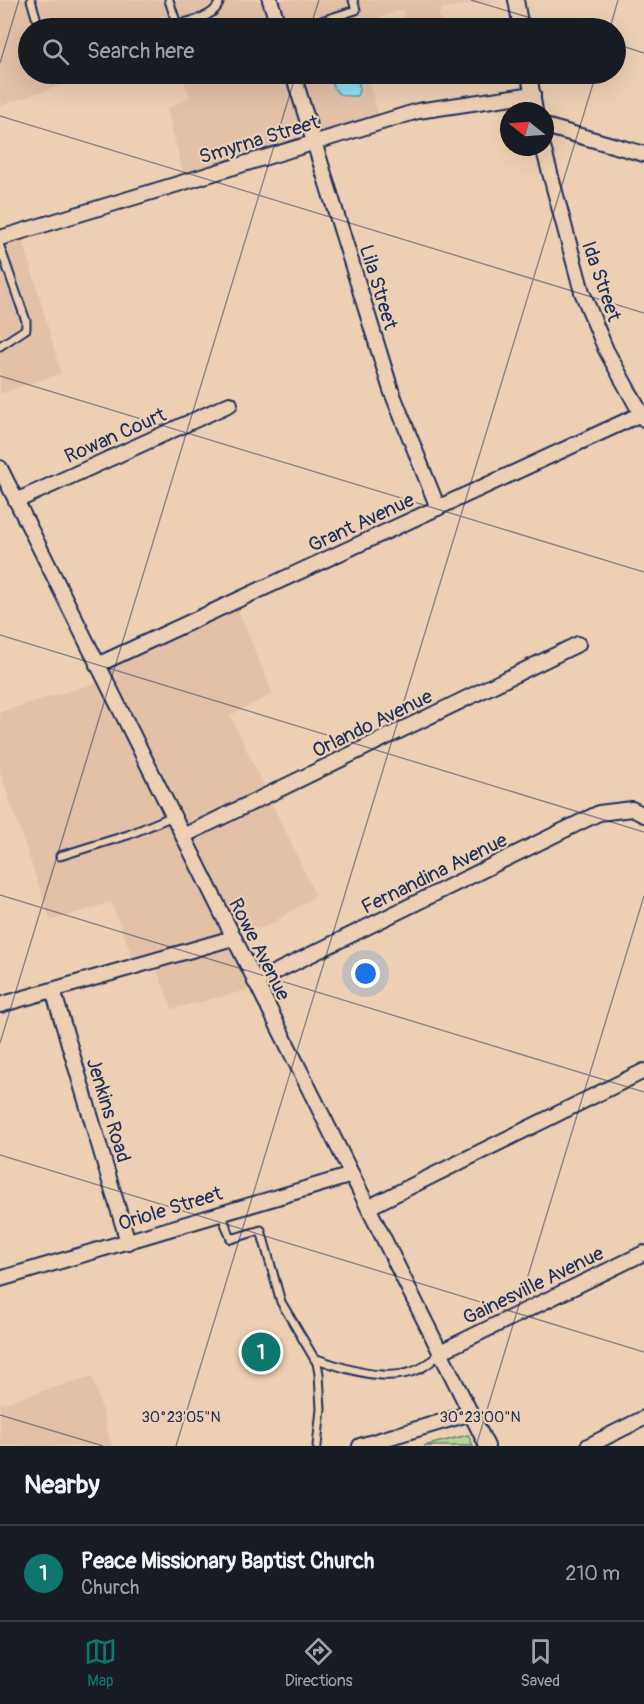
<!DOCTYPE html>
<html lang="en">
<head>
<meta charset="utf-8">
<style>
  body { margin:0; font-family:Pangolin,sans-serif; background:#20242c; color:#f1f3f6 }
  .compass { position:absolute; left:500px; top:102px; width:54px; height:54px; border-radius:50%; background:#171b24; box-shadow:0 6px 24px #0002; rotate:287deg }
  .you { position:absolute; left:366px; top:974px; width:21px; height:21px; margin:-15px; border:4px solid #fff; border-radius:50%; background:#1a73e8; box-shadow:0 0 0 9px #1a73e833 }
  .badge { display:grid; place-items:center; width:39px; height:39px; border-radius:50%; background:#0f766e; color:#fff; font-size:20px; font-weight:700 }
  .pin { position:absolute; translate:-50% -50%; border:3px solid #fff; box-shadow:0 2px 6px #0006 }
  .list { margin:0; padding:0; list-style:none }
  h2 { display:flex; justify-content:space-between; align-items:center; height:78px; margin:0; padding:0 24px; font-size:26px }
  h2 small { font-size:20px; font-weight:400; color:#9ea1a6 }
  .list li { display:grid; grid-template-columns:39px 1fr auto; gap:18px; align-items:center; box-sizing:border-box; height:96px; padding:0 24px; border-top:2px solid #363941 }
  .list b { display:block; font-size:22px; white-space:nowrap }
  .list p { margin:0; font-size:20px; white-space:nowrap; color:#9ea1a6 }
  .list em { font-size:20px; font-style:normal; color:#9ea1a6 }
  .icon { flex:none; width:33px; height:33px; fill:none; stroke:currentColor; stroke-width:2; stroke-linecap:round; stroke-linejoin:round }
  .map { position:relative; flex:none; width:644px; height:1446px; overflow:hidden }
  .search { position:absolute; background:#171b24; box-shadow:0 6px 24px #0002; left:18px; right:18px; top:18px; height:66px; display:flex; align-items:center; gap:15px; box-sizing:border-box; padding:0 21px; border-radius:33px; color:#9ea1a6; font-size:22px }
  .sheet { height:174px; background:#171b24 }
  nav { display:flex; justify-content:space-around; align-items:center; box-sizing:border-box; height:84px; border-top:2px solid #363941; background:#171b24; font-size:16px; color:#9ea1a6 }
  nav a { display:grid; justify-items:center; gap:3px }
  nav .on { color:#0f766e }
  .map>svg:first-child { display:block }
  .built { fill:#e3c1a7 }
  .green { fill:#b4d690; stroke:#688277; stroke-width:1.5 }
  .water { fill:#91def1; stroke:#6298b6; stroke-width:1.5 }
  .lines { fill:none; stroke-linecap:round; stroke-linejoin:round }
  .lane-casing { stroke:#1b2f5e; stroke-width:11 }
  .street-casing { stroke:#1b2f5e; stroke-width:18 }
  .lane { stroke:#edd0b3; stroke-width:7 }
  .street { stroke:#edd0b3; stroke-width:14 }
  .ticks { fill:none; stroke:#1b2f5e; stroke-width:1.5; stroke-opacity:0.45 }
  .labels { text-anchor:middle; stroke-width:4.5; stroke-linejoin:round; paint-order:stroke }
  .street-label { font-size:20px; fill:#1b2f5e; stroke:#edd0b3 }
  .ticks-label { font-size:15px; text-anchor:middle; fill:#1b2f5e; stroke:#edd0b3; stroke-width:4.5; stroke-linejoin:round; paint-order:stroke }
</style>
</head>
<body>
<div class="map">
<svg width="644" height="1446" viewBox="0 0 644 1446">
  <rect width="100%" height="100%" fill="#edd0b3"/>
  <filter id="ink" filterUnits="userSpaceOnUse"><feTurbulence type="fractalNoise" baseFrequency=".0167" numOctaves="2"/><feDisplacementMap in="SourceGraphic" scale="12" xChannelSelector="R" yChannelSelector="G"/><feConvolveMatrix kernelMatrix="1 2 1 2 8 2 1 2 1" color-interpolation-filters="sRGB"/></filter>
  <g filter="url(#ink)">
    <g class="built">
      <path d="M0 0H501L443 8 439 13 442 28H406L403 9 352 28H28V74H93L0 106Z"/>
      <path d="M181 74H366L379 117 184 178 167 109 190 97Z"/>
      <path d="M0 224 7 243 23 239 61 373 0 394Z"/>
      <path d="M237 608 273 694 230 715 316 896 266 927 222 933 252 989 172 1009 152 956 134 961 111 902 51 921 0 772V712L98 682 94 671Z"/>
      <path d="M92 1376 112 1446H0V1404Z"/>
    </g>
    <path class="green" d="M468 1435 473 1446H424Z"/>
    <path class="water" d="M328 74H355L360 88 357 96C335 97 336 92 328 74Z"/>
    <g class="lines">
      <g class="lane-casing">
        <g id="lane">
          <path d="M31 0 36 17"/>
          <path d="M169 0 178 28"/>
          <path d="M177 25C192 20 216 18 220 0"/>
          <path d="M299 28 356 10 353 0"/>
          <path d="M0 247 26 321V329L0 346"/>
          <path d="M60 856 128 835 173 816"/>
          <path d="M221 1213 231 1239 261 1230 281 1302 317 1363 319 1374 321 1409 317 1446"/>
          <path d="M314 1358C352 1371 409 1392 440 1352"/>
        </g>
      </g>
      <g class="street-casing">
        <g id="street">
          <path d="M270 0 279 28"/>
          <path d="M516 0 521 28"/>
          <path d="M293 74 391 390 438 508"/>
          <path d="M529 74 535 111"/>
          <path d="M545 126 644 154"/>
          <path d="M543 147 582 292 606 350 644 419"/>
          <path d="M0 238 418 111 533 94"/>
          <path d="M0 468 487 1446"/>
          <path d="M16 501 230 404"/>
          <path d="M97 665 641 414"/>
          <path d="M183 836 578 644"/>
          <path d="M255 982 599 813 632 809 644 815"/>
          <path d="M53 990 128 1242"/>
          <path d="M0 1005 233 938"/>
          <path d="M369 1207 644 1071"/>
          <path d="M0 1279 352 1175"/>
          <path d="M440 1352 644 1253"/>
          <path d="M360 1446 471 1413"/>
          <path d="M588 1446 644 1418"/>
        </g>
      </g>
      <use href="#lane" class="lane"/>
      <use href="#street" class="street"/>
    </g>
  </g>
  <path class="ticks" d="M471 0 564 28M310 28 319 0M610 28 618 0M616 44 644 53M0 63 19 0M0 116 644 313M0 376 644 572M0 635 644 832M0 895 644 1092M0 1043 296 74M0 1155 644 1352M0 1415 103 1446M176 1446 596 74M476 1446 644 896"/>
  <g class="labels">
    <g class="street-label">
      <text transform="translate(259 139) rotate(-17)" y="7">Smyrna Street</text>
      <text transform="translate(602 281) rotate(71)" y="7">Ida Street</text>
      <text transform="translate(379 287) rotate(73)" y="7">Lila Street</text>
      <text transform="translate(115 435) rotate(-24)" y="7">Rowan Court</text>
      <text transform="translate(361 522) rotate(-25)" y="7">Grant Avenue</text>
      <text transform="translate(372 723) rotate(-26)" y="7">Orlando Avenue</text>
      <text transform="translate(434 873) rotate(-26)" y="7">Fernandina Avenue</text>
      <text transform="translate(260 949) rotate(63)" y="7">Rowe Avenue</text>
      <text transform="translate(109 1110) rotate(73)" y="7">Jenkins Road</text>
      <text transform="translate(170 1208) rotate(-17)" y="7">Oriole Street</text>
      <text transform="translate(533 1285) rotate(-26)" y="7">Gainesville Avenue</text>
    </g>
  </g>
  <g class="ticks-label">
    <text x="181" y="1422">30°23'05"N</text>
    <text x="480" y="1422">30°23'00"N</text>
  </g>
</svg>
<svg class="compass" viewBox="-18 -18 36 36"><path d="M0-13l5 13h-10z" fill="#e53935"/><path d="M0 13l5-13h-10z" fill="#9ea1a6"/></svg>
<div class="you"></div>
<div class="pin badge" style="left:261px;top:1352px">1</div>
<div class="search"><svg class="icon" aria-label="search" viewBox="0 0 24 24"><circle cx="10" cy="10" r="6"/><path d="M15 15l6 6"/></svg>Search here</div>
</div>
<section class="sheet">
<h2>Nearby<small></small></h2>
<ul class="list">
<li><span class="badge">1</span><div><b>Peace Missionary Baptist Church</b><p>Church</p></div><em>210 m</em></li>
</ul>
</section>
<nav>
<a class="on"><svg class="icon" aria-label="map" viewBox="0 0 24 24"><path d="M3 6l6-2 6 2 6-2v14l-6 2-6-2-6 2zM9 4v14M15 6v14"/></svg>Map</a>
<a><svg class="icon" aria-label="directions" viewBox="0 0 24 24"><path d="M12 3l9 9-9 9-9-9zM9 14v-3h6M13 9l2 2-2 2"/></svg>Directions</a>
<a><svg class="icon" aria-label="saved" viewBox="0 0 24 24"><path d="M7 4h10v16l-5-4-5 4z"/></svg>Saved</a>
</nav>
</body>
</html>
